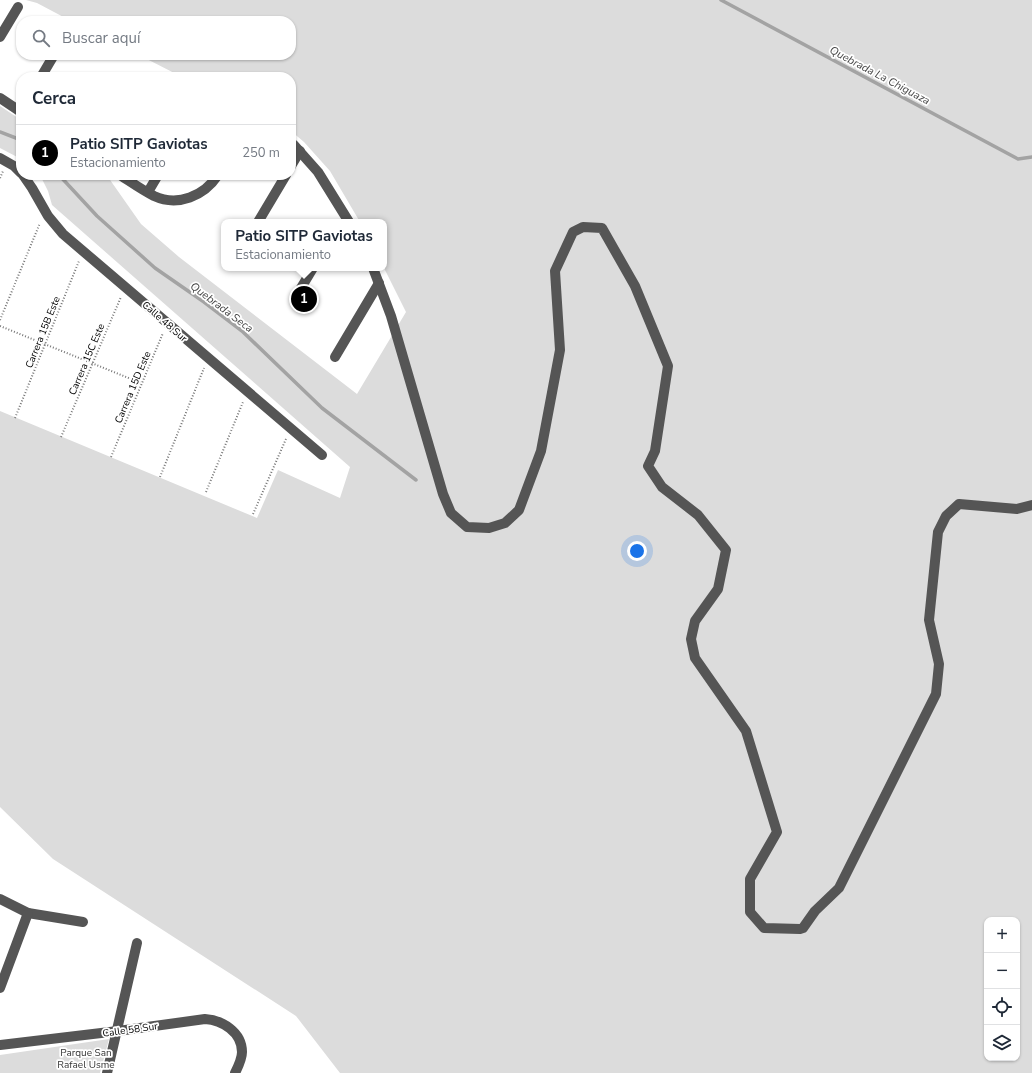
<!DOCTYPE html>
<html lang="es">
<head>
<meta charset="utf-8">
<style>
  body { margin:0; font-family:"Nunito Sans",sans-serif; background:#f2f2f3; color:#1f2937 }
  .controls { position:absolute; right:12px; bottom:12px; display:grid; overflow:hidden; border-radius:8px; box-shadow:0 1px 3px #0004 }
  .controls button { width:36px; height:36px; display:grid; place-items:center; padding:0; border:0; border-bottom:1px solid #e0e1e3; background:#fff; color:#1f2937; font:20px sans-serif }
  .you { position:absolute; left:637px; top:551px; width:14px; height:14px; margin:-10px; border:3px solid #fff; border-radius:50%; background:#1a73e8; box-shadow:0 0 0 6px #1a73e833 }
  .badge { display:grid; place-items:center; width:26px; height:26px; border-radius:50%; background:#000; color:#fff; font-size:13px; font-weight:700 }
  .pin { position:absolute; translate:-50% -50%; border:2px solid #fff; box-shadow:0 1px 4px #0006 }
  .popup { position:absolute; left:221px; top:219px; width:166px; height:52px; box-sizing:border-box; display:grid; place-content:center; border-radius:8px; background:#fff; filter:drop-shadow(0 1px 3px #0005); font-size:13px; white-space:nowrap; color:#747a83 }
  .popup b { font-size:15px; color:#1f2937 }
  .popup::after { content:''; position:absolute; left:50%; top:100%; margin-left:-8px; border:8px solid transparent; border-top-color:#fff }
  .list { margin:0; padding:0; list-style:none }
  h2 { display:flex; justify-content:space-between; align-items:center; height:52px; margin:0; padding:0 16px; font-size:17px }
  h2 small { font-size:13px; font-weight:400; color:#747a83 }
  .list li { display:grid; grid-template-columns:26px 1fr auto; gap:12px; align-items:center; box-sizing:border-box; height:56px; padding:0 16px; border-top:1px solid #e0e1e3 }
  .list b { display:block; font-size:15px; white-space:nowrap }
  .list p { margin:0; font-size:13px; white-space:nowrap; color:#747a83 }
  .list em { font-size:13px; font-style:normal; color:#747a83 }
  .icon { flex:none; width:22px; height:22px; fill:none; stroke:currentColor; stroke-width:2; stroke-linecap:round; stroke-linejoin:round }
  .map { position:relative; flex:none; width:1032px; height:1073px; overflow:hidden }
  .search { position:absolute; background:#fff; box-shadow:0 1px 3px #0004; left:16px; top:16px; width:280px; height:44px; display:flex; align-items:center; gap:10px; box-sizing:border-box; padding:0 14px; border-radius:16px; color:#747a83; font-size:15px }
  .panel { position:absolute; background:#fff; box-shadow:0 1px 3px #0004; left:16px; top:72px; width:280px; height:108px; border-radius:16px }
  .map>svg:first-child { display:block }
  .green { fill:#dcdcdc; fill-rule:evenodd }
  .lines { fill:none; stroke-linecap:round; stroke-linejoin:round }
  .stream { stroke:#a3a3a3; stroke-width:3.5 }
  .path { stroke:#777; stroke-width:2; stroke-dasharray:1 2; stroke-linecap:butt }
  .minor { stroke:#555; stroke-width:10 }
  .labels { text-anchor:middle; stroke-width:3.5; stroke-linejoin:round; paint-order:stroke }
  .street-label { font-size:10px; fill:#000; stroke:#fff }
  .park-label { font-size:10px; fill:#333; stroke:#fff }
  .water-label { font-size:11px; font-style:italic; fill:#444; stroke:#fff }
</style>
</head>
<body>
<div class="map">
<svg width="1032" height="1073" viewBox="0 0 1032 1073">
  <rect width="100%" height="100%" fill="#fff"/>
  <g class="green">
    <path d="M26 0H1032V1073H340L296 1016 53 859 0 807V411L257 518 278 470 340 498 350 467 52 205 48 191 40 175H104L108 177 141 224 179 257 357 394 406 312 384 268V222H360L330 171 304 142 291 131V77H182L139 55H291V21H71L37 3ZM987 920H1017V1058H987Z"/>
    <path d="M0 106 21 120V159L0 148Z"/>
    <path d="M109 1039 100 1073H0V1055Z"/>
  </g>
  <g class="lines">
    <g class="stream">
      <path d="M721 0 1018 159 1032 157"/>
      <path d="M0 132 21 140"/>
      <path d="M59 175 97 216 155 268 204 302 242 331 322 408 416 480"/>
    </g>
    <g class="path">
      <path d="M0 178 3 171"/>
      <path d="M0 320 40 223"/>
      <path d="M0 326 141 383"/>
      <path d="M15 418 79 261"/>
      <path d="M61 437 121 297"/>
      <path d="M111 457 163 333"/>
      <path d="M160 477 204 368"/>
      <path d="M206 492 243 402"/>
      <path d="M253 514 286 439"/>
    </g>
    <g class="minor">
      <path d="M0 37 18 7"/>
      <path d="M41 77 54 55"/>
      <path d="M0 98 21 112"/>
      <path d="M291 143 294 145 318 172 349 222"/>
      <path d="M0 158 14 166 21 173"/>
      <path d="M291 166 300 151"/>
      <path d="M23 175 32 188 48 216 63 234 322 455"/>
      <path d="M120 175C131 182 142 190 154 196 178 207 204 196 218 175"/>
      <path d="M148 192 158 175"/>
      <path d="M258 222 286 175"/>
      <path d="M373 268 391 316 443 494 451 513 467 527 489 528 505 523 519 510 541 451 560 350 555 271 573 232 583 227 602 228 635 286 668 366 655 451 648 466 662 487 698 515 726 550 718 589 695 621 691 639 695 658 746 731 777 832 750 879V912L764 928 800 929 803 928 815 911 839 888 936 694 939 664 929 620 938 532 946 516 959 504 1017 509 1032 505"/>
      <path d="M301 288 313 268"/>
      <path d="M335 357 379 283"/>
      <path d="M0 899 28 913 83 922"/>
      <path d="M0 988 28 913"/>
      <path d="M0 1045 118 1031 205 1019C222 1020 242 1032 242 1052 242 1059 238 1067 235 1073"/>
      <path d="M107 1073 137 943"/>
    </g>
  </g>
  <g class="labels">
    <g class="street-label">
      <text transform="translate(165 321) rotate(41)" y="4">Calle 48 Sur</text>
      <text transform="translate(42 332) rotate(-68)" y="4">Carrera 15B Este</text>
      <text transform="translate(86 359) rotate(-67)" y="4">Carrera 15C Este</text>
      <text transform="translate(132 387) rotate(-67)" y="4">Carrera 15D Este</text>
      <text transform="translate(130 1029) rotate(-8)" y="4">Calle 58 Sur</text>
    </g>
    <g class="park-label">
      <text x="86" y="1056">Parque San<tspan x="86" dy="12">Rafael Usme</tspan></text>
    </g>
    <g class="water-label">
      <text transform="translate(880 75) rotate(28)" y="4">Quebrada La Chiguaza</text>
      <text transform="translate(222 307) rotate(37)" y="4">Quebrada Seca</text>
    </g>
  </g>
</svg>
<div class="controls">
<button>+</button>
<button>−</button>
<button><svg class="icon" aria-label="locate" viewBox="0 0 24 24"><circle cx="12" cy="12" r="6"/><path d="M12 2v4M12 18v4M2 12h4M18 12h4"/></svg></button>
<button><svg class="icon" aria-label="layers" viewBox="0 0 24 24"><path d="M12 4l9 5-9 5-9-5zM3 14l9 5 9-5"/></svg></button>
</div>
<div class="you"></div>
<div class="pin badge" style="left:304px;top:299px">1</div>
<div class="popup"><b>Patio SITP Gaviotas</b>Estacionamiento</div>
<div class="search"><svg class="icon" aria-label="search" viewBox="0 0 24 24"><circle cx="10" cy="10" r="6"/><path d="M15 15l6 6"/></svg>Buscar aquí</div>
<section class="panel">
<h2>Cerca<small></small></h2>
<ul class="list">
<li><span class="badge">1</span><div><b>Patio SITP Gaviotas</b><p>Estacionamiento</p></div><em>250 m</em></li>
</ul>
</section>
</div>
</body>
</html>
